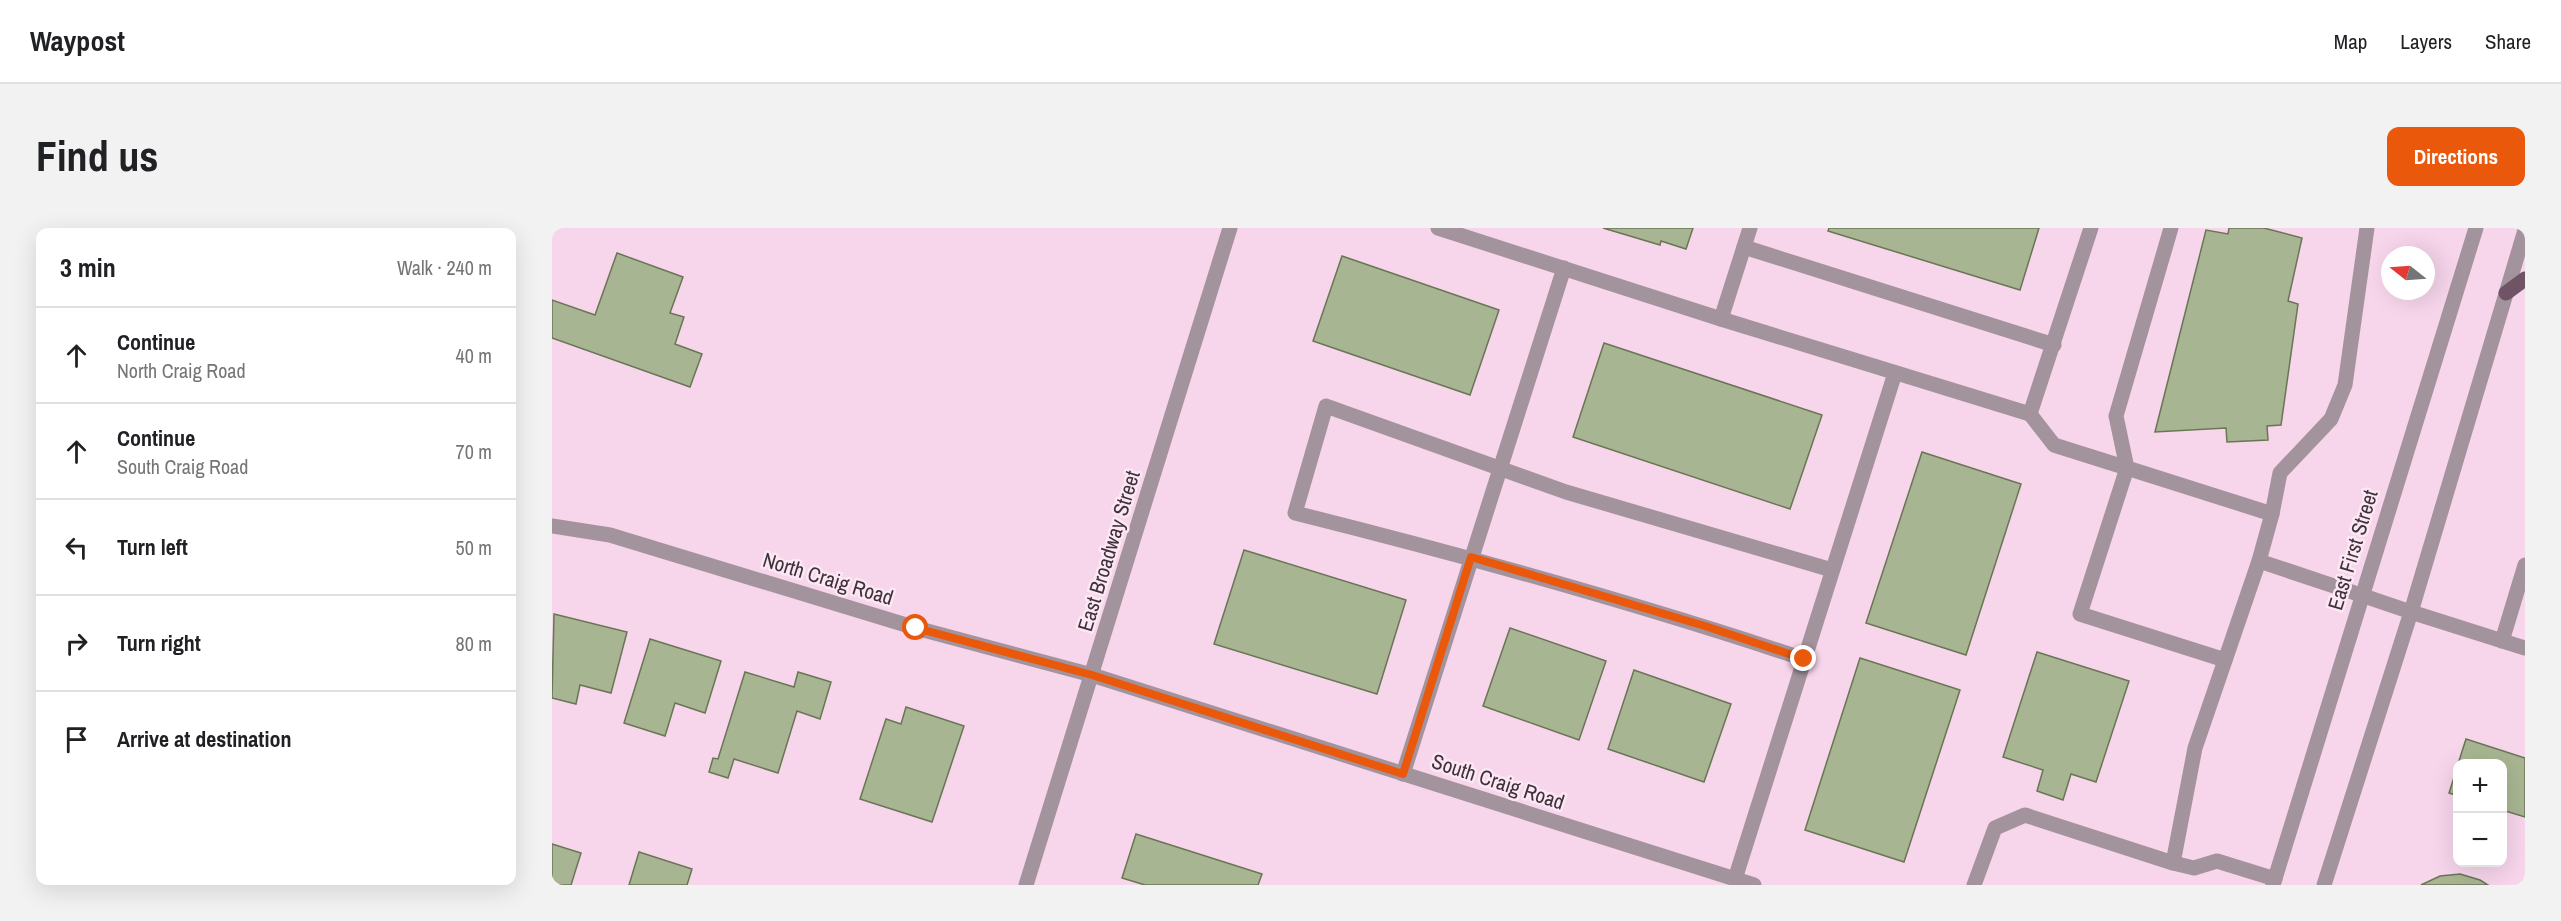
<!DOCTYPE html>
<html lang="en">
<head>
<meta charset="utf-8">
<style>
  body { margin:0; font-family:"Archivo Narrow",sans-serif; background:#f2f2f2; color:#202124 }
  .controls { position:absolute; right:18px; bottom:18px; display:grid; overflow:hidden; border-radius:12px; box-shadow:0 6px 24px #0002 }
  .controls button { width:54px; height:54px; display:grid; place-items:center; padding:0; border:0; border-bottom:2px solid #e0e0e0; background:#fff; color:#202124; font:30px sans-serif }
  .compass { position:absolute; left:1829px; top:18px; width:54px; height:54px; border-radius:50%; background:#fff; box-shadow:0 6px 24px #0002; rotate:287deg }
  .stop { position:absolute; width:18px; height:18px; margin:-14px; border:4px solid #ea580c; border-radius:50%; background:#fff }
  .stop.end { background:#ea580c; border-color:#fff; box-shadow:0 2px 6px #0008 }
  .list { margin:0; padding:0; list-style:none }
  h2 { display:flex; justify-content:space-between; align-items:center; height:78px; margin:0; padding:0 24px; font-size:26px }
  h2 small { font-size:20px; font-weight:400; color:#757577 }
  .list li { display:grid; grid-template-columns:39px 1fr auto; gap:18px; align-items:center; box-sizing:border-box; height:96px; padding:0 24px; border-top:2px solid #e0e0e0 }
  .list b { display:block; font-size:22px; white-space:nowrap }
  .list p { margin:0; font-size:20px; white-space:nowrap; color:#757577 }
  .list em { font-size:20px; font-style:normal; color:#757577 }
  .icon { flex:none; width:33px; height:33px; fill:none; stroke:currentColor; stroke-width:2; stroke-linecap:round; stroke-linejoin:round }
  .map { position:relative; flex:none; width:1973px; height:657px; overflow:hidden; border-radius:12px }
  header { display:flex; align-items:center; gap:36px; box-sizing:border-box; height:84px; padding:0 30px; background:#fff; border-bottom:2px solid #e0e0e0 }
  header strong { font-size:28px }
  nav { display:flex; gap:33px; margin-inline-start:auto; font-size:21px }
  .intro { display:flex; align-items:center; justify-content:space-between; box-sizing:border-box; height:144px; padding:0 36px }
  h1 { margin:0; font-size:42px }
  .button { padding:15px 27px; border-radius:12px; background:#ea580c; color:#fff; font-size:21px; font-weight:700 }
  main { display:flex; gap:36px; padding:0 36px }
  aside { flex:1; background:#fff; border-radius:12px; box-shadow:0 6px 24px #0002 }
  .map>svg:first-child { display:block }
  .building { fill:#a8b592; stroke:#6a7556; stroke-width:1.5 }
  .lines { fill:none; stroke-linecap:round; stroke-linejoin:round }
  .service { stroke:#a3939d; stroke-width:15 }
  .minor { stroke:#a3939d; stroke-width:15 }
  .tertiary { stroke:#a3939d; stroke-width:15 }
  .primary { stroke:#6e5465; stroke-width:15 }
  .route { stroke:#ea580c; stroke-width:8 }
  .labels { text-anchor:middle; stroke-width:5; stroke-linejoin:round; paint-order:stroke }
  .street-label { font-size:21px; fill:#3f313a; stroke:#fce7f4 }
</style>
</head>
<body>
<header>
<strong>Waypost</strong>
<nav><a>Map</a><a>Layers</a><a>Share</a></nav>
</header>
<div class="intro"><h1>Find us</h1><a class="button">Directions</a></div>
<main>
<aside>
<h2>3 min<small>Walk · 240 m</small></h2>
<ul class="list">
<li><svg class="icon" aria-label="ahead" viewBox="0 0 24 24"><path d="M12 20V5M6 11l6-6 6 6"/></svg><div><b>Continue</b><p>North Craig Road</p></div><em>40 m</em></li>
<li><svg class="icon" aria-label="ahead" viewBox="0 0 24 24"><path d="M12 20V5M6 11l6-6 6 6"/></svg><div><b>Continue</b><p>South Craig Road</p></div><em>70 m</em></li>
<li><svg class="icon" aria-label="left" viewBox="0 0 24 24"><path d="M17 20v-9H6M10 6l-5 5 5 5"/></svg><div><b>Turn left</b></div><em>50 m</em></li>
<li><svg class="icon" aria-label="right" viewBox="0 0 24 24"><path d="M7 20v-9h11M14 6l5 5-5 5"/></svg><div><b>Turn right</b></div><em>80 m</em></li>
<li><svg class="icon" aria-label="arrive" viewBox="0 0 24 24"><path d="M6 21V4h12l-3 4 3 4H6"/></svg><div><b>Arrive at destination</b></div></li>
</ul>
</aside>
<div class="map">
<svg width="1973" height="657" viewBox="0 0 1973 657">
  <rect width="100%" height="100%" fill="#f7d5eb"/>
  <g class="building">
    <path d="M1051 0H1141L1134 21 1109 13 1108 17Z"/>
    <path d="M1277 0H1487L1468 62 1276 3Z"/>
    <path d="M1677 0H1712L1750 10 1736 73 1746 76 1729 197 1715 198 1716 212 1675 214 1674 200 1603 204 1654 2 1676 6Z"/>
    <path d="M65 25 131 49 118 85 132 89 123 116 150 126 138 159 0 110V72L43 87Z"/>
    <path d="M790 28 947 82 918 167 761 113Z"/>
    <path d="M1052 115 1270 187 1238 281 1021 209Z"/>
    <path d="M1370 224 1469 256 1414 427 1314 395Z"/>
    <path d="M692 322 854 372 825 466 662 416Z"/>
    <path d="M2 386 75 404 59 465 28 457 24 476 0 470Z"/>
    <path d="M958 400 1054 433 1027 512 931 478Z"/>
    <path d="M98 411 169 433 153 485 123 475 113 508 72 495Z"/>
    <path d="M1485 424 1577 453 1544 554 1519 546 1511 572 1485 563 1491 542 1451 529Z"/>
    <path d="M1308 430 1408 462 1352 634 1253 602Z"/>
    <path d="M1082 442 1179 476 1152 554 1056 521Z"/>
    <path d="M193 444 242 459 246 444 279 454 268 491 245 483 226 545 182 531 176 550 157 544 161 530 166 531Z"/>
    <path d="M354 479 412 498 380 594 308 571 334 491 349 496Z"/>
    <path d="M1914 511 1973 530V589L1950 582V536H1906Z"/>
    <path d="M1906 537V568L1897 565Z"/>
    <path d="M584 606 710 646 706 657H593L570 650Z"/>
    <path d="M0 616 29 625 19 657H0Z"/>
    <path d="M87 624 140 641 135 657H77Z"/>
    <path d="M1908 646 1928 652 1936 657H1869L1888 648Z"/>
  </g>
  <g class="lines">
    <g class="service">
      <path d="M1619 0 1564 188 1575 240 1720 286"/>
      <path d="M1192 19 1502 117"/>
      <path d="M1478 186 1502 217 1575 240 1528 386 1673 432"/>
      <path d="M1707 333 1720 286 1728 245 1779 191 1793 157 1815 0"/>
      <path d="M1859 384 1973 420"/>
      <path d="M1950 413 1973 337"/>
      <path d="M1252 431C1084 375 915 328 743 285L774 178 1014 264 1280 342"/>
      <path d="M851 546 1012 40"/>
      <path d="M1621 635 1643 520 1707 333 1809 367"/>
      <path d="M1183 651 1343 145"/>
      <path d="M1422 657 1443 600 1473 587 1621 635 1642 640 1665 633 1723 651"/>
    </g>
    <g class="minor">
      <path d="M886 0 1169 91 1478 186 1539 0"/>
      <path d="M1169 91 1198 0"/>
      <path d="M0 298 58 307 364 400 540 447 1202 657"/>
    </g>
    <g class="tertiary">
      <path d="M1809 367 1859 384"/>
      <path d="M474 657 678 0"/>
      <path d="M1721 657 1924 0"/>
      <path d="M1772 657 1859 384 1973 2"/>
    </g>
    <path class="primary" d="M1954 65 1973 51"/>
  </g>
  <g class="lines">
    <path class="route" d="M364 400 540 447 851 546 919 329 1153 398 1252 431"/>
  </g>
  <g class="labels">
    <g class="street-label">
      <text transform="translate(1801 322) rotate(-73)" y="7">East First Street</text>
      <text transform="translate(557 323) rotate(-73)" y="7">East Broadway Street</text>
      <text transform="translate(276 351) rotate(17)" y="7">North Craig Road</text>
      <text transform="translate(946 554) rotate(18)" y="7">South Craig Road</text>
    </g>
  </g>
</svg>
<div class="controls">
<button>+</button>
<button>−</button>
</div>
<svg class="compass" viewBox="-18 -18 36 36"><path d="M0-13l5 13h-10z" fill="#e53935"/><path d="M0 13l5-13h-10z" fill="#757577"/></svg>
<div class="stop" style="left:364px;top:400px"></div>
<div class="stop end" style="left:1252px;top:431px"></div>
</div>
</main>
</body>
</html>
